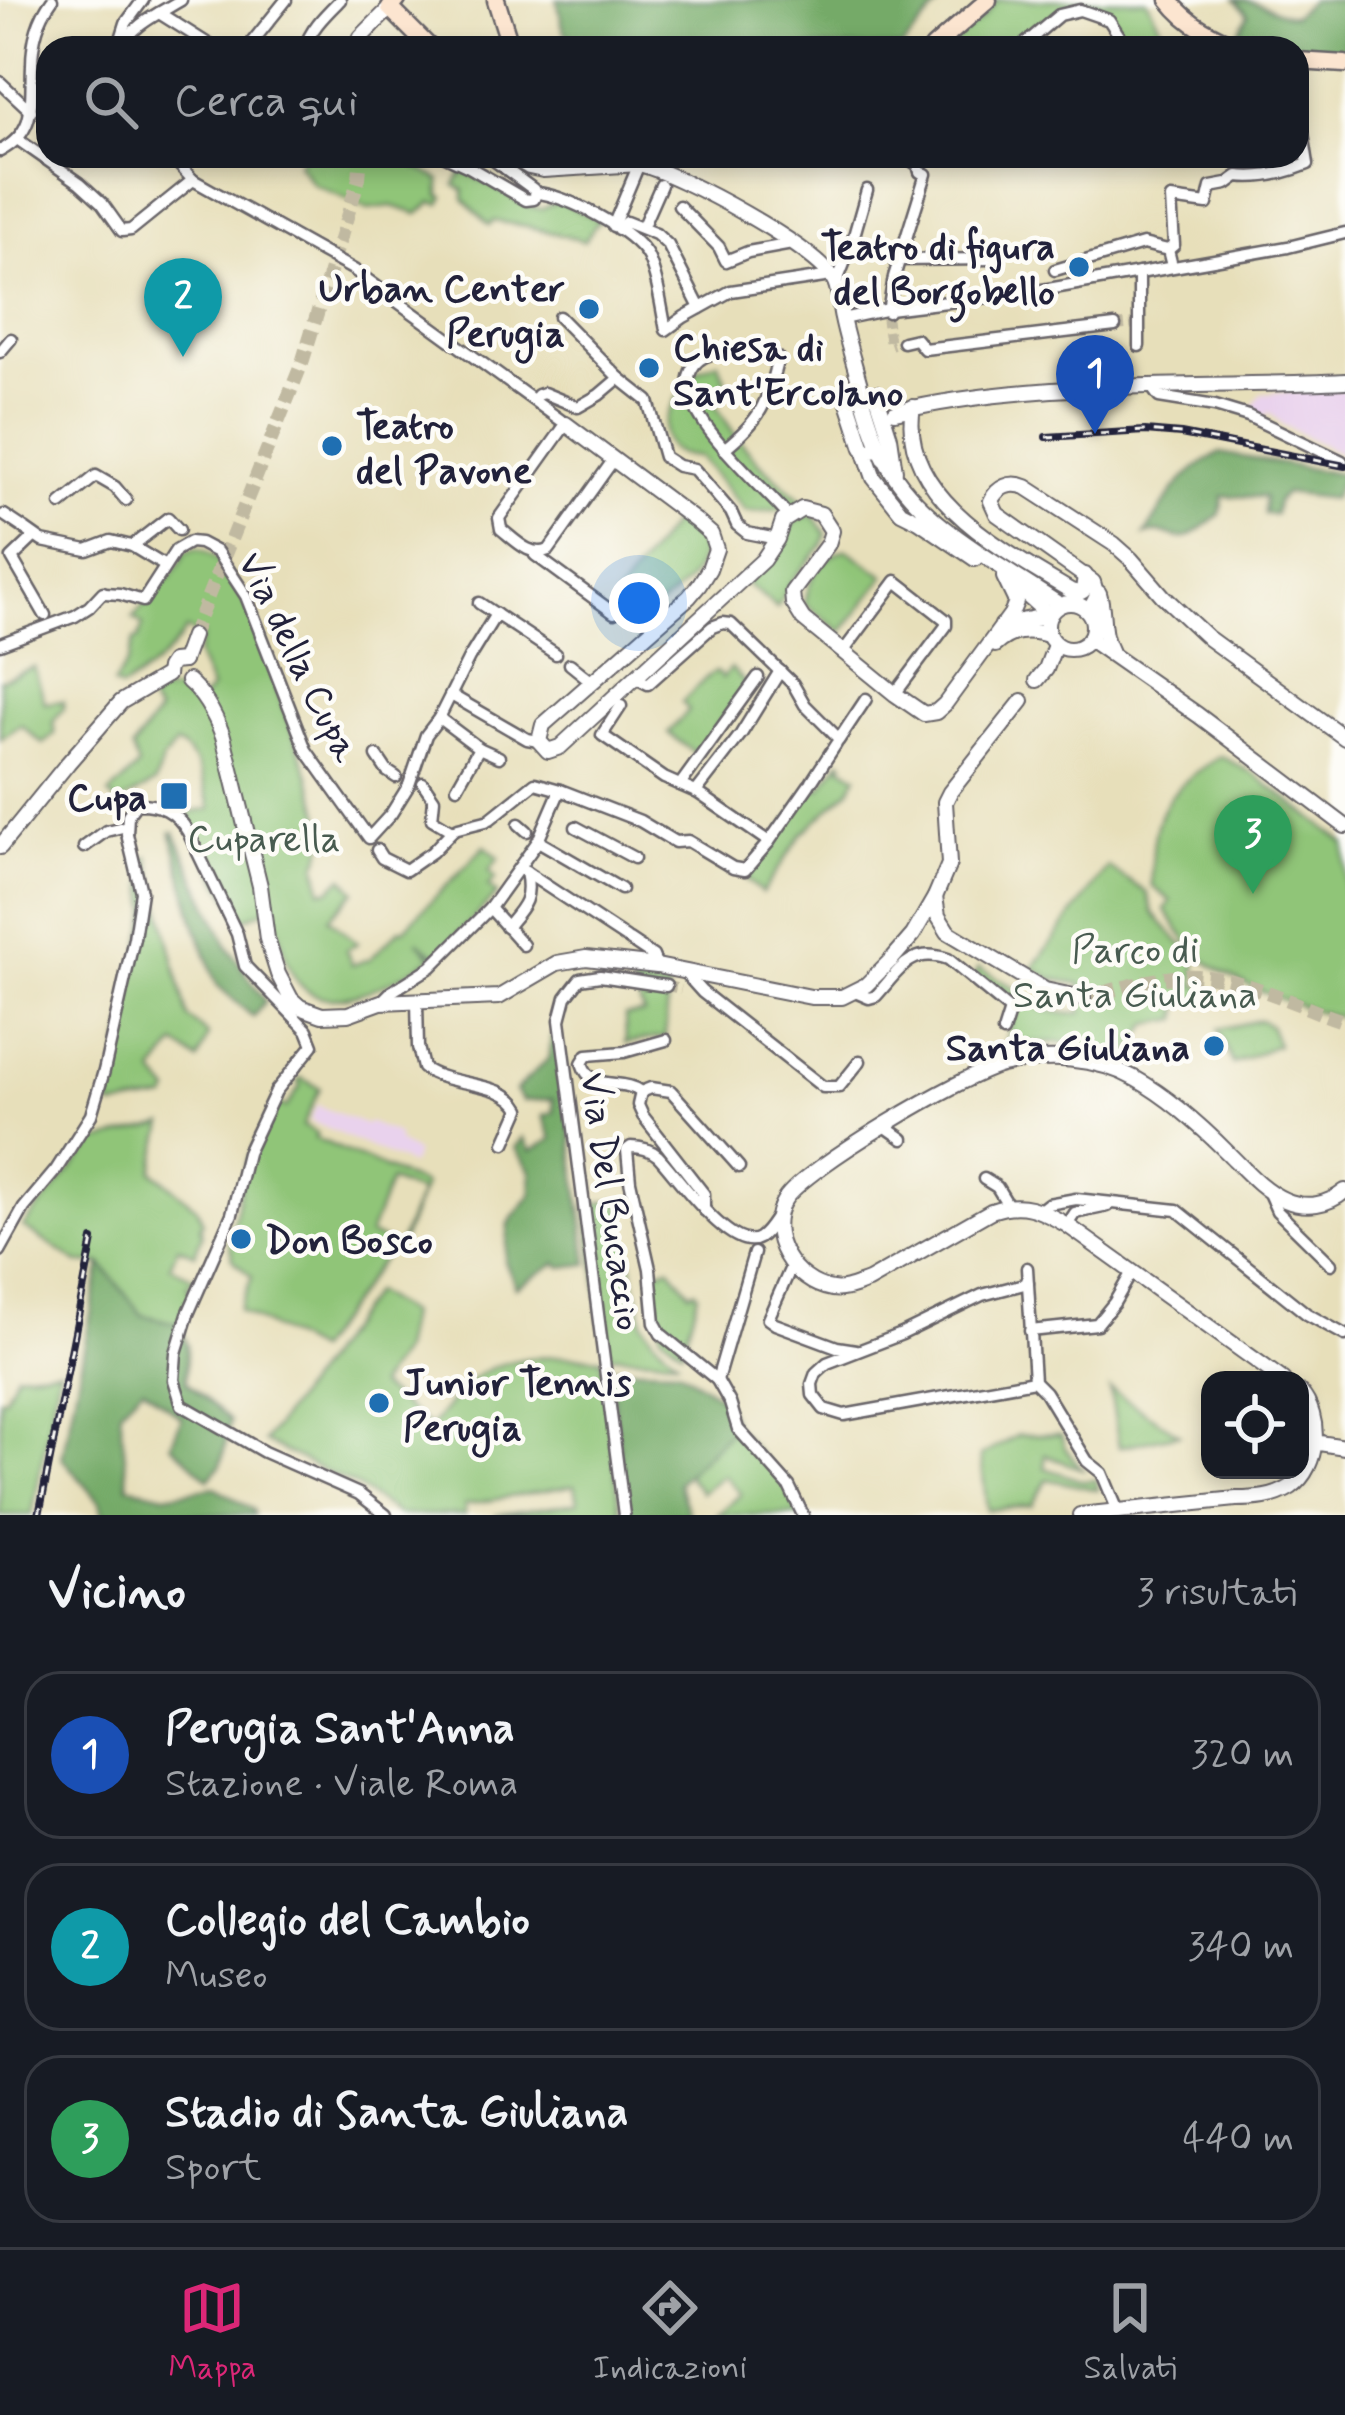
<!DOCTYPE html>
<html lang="it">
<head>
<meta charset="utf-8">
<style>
  body { margin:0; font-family:Mynerve,sans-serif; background:#242831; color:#f1f3f6 }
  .controls { position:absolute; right:36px; bottom:36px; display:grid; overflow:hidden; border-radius:24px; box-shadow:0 6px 18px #0003 }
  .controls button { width:108px; height:108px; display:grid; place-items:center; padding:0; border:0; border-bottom:3px solid #363941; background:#171b24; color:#f1f3f6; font:60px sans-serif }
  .you { position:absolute; left:639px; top:603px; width:42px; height:42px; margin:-30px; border:9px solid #fff; border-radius:50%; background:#1a73e8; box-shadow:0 0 0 18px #1a73e833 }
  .badge { display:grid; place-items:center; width:78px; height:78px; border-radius:50%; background:#db2777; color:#fff; font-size:39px; font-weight:700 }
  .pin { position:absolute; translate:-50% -99px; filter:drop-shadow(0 3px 6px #0008) }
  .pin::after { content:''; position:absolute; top:63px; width:42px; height:36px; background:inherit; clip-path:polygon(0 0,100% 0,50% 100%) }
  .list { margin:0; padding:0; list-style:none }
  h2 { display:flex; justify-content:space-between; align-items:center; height:156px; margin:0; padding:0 48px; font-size:51px }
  h2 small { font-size:39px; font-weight:400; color:#9ea1a6 }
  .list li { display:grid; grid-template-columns:78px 1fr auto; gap:36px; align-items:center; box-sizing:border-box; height:168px; margin:0 24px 24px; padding:0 24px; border:3px solid #363941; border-radius:36px }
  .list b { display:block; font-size:45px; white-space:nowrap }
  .list p { margin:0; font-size:39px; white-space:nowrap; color:#9ea1a6 }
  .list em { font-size:39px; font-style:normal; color:#9ea1a6 }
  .icon { flex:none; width:66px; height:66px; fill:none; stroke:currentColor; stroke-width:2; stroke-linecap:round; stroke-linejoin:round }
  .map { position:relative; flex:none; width:1345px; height:1515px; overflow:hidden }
  .search { position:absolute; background:#171b24; box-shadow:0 6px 18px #0003; left:36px; right:36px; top:36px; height:132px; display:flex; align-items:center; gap:30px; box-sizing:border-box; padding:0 42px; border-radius:36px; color:#9ea1a6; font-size:45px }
  .sheet { height:732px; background:#171b24 }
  nav { display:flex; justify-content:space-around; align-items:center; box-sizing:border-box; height:168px; border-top:3px solid #363941; background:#171b24; font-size:33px; color:#9ea1a6 }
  nav a { display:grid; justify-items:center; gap:6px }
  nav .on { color:#db2777 }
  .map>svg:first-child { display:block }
  .built { fill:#e9d2ed }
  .green { fill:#90c578; stroke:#59745a; stroke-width:3; fill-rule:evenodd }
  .forest { fill:#74aa68; stroke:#4b6652; stroke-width:3 }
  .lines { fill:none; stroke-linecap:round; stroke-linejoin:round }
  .minor-tunnel { stroke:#c0b9a1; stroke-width:10; stroke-dasharray:10 5; stroke-linecap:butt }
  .tertiary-tunnel { stroke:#c0b9a1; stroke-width:14; stroke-dasharray:14 7; stroke-linecap:butt }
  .minor-casing { stroke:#676467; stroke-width:15 }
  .tertiary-casing { stroke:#676467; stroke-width:18 }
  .secondary-casing { stroke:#676467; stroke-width:21 }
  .minor { stroke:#fff; stroke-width:10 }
  .tertiary { stroke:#fff; stroke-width:14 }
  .secondary { stroke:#fce5d0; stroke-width:16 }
  .rail-casing { stroke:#22223b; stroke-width:8 }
  .rail { stroke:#fdfcf7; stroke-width:3; stroke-dasharray:9; stroke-linecap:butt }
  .poi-dot { fill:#1f6fb2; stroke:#fdfcf7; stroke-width:4.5 }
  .labels { text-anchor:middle; stroke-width:9; stroke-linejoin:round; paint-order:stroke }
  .poi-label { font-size:39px; font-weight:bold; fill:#22223b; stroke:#fdfcf7; text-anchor:end }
  .street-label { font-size:39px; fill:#22223b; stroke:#fdfcf7 }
  .park-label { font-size:39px; fill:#485b50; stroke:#fdfcf7 }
</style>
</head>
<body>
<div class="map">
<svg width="1345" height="1515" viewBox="0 0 1345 1515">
  <rect width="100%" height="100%" fill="#fdfcf7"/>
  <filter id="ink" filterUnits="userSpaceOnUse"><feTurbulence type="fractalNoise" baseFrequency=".00833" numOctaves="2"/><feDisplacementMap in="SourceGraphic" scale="24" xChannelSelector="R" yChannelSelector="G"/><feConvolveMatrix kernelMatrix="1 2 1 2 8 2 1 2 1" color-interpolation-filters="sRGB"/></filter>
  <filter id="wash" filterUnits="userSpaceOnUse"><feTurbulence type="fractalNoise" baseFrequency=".004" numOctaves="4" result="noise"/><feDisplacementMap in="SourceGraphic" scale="48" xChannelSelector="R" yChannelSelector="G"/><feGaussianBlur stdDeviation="2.7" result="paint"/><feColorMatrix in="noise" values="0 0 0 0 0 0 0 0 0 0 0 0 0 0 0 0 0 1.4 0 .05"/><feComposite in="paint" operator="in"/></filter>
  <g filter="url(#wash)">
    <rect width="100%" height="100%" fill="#e7dfba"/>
    <g class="built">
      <path d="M1345 389V456L1283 425 1269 412 1264 417 1250 412 1261 394Z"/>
      <path d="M317 1105 366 1125 368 1122 399 1135 397 1141 416 1153 411 1165 310 1121Z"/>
    </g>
    <g class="green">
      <path d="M997 0H1147L1172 48H1131L1111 18 1086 5H1077L1057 12 1012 48H948L984 17Z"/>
      <path d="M303 156H408L406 161 440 180V195L444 197 440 204 432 202 418 214 392 206 368 209 313 184 298 164Z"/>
      <path d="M463 170 528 206 541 209 558 201 599 220 584 241 526 226 494 221 489 225 464 199V190L455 185Z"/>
      <path d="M718 362 727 384 708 394 738 439 758 461 803 502 796 508C781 508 754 514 745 511L699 457C653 456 660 421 680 394 686 386 691 376 699 370 705 367 712 365 718 362Z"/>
      <path d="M807 515 815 517 826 534 822 546 792 580 777 608 746 583 776 551 796 521Z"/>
      <path d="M675 520 702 543C706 578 665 600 642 619L615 598Z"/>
      <path d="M197 548C243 558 272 675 286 715 298 749 338 831 317 864L321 890H330L343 877 355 891 329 918 357 943 346 950 352 965 370 959 400 929 403 930 485 846 499 858 489 871 496 878 488 886 497 894 441 952 436 955 417 941 433 957C396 980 317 1029 291 970 282 951 279 926 273 906L243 920 221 885 187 819 191 812 211 809C204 785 199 755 176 744L162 761 155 783 118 804 109 795 138 767 132 749 158 713 149 702 157 693 177 691 194 701H199L211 689 197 656 202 636 186 630C168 657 148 672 121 689L113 685 128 662 134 640H138L143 625 133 618 165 579 170 578 184 557 181 553Z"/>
      <path d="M846 549 885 576 842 632 805 604C809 577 820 558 846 549Z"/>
      <path d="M34 667 45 703 63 701 64 708 53 722 55 734 43 744 21 725 0 739V680Z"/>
      <path d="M731 668 748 686 696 754 668 733 689 710 682 702 708 676 716 672 722 678Z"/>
      <path d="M1221 756 1255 775 1345 843V1017C1311 1014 1223 979 1199 955 1186 943 1176 925 1165 910L1171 901 1152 886C1151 817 1160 793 1221 756Z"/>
      <path d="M841 760 844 762 841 766 857 776 850 789 802 834 762 893 746 879 812 786 820 789Z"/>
      <path d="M149 857 188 1017 208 1035 198 1061 176 1044 154 1073 170 1093 167 1099 113 1107 109 1103 148 910 142 858Z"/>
      <path d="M1108 867 1147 893 1153 913 1196 960V986L1210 988V992L1180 1005 1179 1019 1149 1024 1128 1055 1060 1042 1006 1043 1015 1008 974 975 979 968 1015 988 1021 998 1045 1010 1070 1014 1082 1013 1081 984 1053 979 1033 968Z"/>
      <path d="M632 983 668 988 665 1037 626 1043 625 1016 644 1014Z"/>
      <path d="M1260 1020 1269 1025 1277 1045 1233 1064 1218 1029Z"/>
      <path d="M301 1078 320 1088 303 1126 317 1133 315 1138 424 1185 399 1248 392 1246 315 1351 239 1310 252 1277 233 1260 229 1242 246 1163 274 1102 286 1108 301 1085 298 1082ZM390 1181 420 1193 398 1246 369 1235Z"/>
      <path d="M164 1125 153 1171 196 1207 203 1222 200 1225 202 1235 195 1254 178 1247 170 1266 195 1279 187 1286 193 1295 179 1324 142 1315 101 1264 78 1263 23 1227 95 1142Z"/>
      <path d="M619 1200 643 1322 655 1340 677 1359 606 1355 587 1205Z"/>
      <path d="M669 1267 690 1292 695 1290 698 1294 682 1350 661 1334 650 1273Z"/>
      <path d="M373 1292 408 1314 401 1351 378 1386 430 1427C445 1411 459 1388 477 1376 511 1353 562 1355 601 1358L621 1515H495L578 1502 575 1485 465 1505V1515H398L354 1485 264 1442Z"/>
      <path d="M59 1369 32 1515H0V1398L5 1397 16 1373Z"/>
      <path d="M1110 1389 1179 1434 1119 1447Z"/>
      <path d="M735 1426 787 1486 800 1515H717L741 1494 724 1475 701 1492 686 1474Z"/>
      <path d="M1018 1435H1061L1065 1448 1082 1469 1045 1455V1468L1083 1481 1096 1480 1098 1490 1047 1479 1032 1505 987 1510 981 1456Z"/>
    </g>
    <g class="forest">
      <path d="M557 0H944L902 48H592L564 32Z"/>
      <path d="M1235 0C1262 0 1268 11 1293 16L1311 0H1345V57L1312 50 1297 52V48H1242L1233 44 1248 15Z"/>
      <path d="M1220 453 1344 475 1332 499 1285 493 1277 501 1275 514H1264V497L1223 496 1220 514C1214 519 1191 537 1185 538 1170 540 1166 527 1145 535 1169 497 1178 475 1220 453Z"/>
      <path d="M171 832 175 833 228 947 265 1001 253 1017 217 985 194 920Z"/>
      <path d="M558 1034 588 1264 562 1267 557 1263 516 1287 505 1262 509 1223 532 1194 531 1171 515 1148 523 1137 531 1151 552 1139 543 1116 554 1112 553 1099 523 1101 515 1091 549 1058 551 1037Z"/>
      <path d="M101 1264 142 1315 179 1324 187 1344 186 1381 230 1421 221 1465 209 1479 171 1444 182 1418 143 1387 120 1410 128 1486 165 1495 215 1487 253 1510 254 1515H103L100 1502 62 1458Z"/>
      <path d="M609 1367 678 1369 723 1399 735 1426 678 1483 689 1515H628Z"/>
    </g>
  </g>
  <g filter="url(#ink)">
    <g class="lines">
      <g class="minor-tunnel">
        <path d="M886 316 890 345 893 344"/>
        <path d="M1115 326 1134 324"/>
        <path d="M666 986 681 989"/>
      </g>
      <g class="tertiary-tunnel">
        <path d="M192 636 302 363 359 178 361 156"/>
        <path d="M1083 998C1116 990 1150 978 1184 976 1238 973 1294 1005 1345 1022"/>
      </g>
      <g class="minor-casing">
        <g id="minor">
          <path d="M159 13 213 47"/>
          <path d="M121 39 126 23 143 0"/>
          <path d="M121 48C133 24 158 14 181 0"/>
          <path d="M252 48 253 41 286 0"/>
          <path d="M305 48C310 29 326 14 340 0"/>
          <path d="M1020 48 1059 15 1080 10 1109 20 1127 48"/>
          <path d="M0 82 31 111"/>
          <path d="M17 139 80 183 102 203 122 231 131 230 193 180"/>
          <path d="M0 151C38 131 30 102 32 65 32 41 38 19 52 0"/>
          <path d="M171 156 193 180 354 270 566 424 499 518 501 529C516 541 531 558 549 550L614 459"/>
          <path d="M445 156 469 167 526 200 534 199 536 193 533 189 488 156"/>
          <path d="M536 193C565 194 635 231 648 257 658 279 661 306 666 330L684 317 731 291 831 276"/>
          <path d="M679 206 719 247 726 261 748 252 792 244"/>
          <path d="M613 226 639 164"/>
          <path d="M642 228 661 185"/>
          <path d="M618 229 626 222 656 234 668 245 700 308"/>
          <path d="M851 246 899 260 994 259"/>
          <path d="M1168 250 1174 245 1171 199 1207 204 1211 187 1227 184 1238 176C1261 179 1288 172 1308 164L1301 120"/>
          <path d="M1055 270 1143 244 1168 250 1172 266"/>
          <path d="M836 284 851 246 867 190"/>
          <path d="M888 312 894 277 926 174 920 172 918 165 912 161 916 156"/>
          <path d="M559 317 619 378 648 401 664 457 678 466 694 469 731 512 737 525 747 533 777 539"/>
          <path d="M842 319 889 309 1031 292 1288 247 1345 233"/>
          <path d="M903 342 916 339 924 349 1115 326"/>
          <path d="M1139 346V273"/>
          <path d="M0 352 11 339"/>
          <path d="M717 352C708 355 698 358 693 367 666 408 765 486 788 516"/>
          <path d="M1150 385 1159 397 1215 406 1248 416 1342 461"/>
          <path d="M534 400 538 395 544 393 578 407 599 395 619 378"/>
          <path d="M724 449C763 418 766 404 778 358"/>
          <path d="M61 504 96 476 115 487 126 500"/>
          <path d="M4 515 22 527"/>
          <path d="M25 529 42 541 87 550 111 541 132 546 165 566"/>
          <path d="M34 537 12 558 45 615"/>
          <path d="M132 546 168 518 179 530"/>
          <path d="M535 555 614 613"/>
          <path d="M105 593 120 594 143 601 176 550 190 542 200 543 217 552 246 596 306 750 369 838 391 814 409 785 426 735 439 718 469 658 496 614"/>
          <path d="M479 603 556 654"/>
          <path d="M0 644 75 616 89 607 103 592"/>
          <path d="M843 652 896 581 946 620V626L895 694"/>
          <path d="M570 664 591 681"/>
          <path d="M634 677 648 684 712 627 723 623 731 624 793 684 805 705 839 739"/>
          <path d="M451 695 527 739 539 741"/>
          <path d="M621 706 602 735 664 778 698 793 769 842"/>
          <path d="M439 718 479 748 457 787"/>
          <path d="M838 741 866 699"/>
          <path d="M479 748 499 757"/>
          <path d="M377 756 387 771 396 777"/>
          <path d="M812 781 836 744"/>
          <path d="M423 783 434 799 432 819 452 831"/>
          <path d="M680 785 758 677"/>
          <path d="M560 790 640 821 675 842 688 841 733 868 745 870 769 842 809 785"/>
          <path d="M696 792 741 734 780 671"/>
          <path d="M519 824 527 831"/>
          <path d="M576 827 634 858"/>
          <path d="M458 828 486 821"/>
          <path d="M538 841 621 889"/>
          <path d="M84 847 106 831 127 826"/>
          <path d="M377 850 382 858 406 870 432 852 453 830"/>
          <path d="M521 869 626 938"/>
          <path d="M490 908 523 945"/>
          <path d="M506 927C523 907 532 900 526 872"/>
          <path d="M629 940 653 956 657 966"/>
          <path d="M684 972 702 992 823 1087H839L860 1061"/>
          <path d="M855 992 869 998 876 996C899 971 910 946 948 959L1010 1010 1003 1032"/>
          <path d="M417 1000 418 1047 423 1068C449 1087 505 1080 520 1109L505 1143"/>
          <path d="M381 1002 391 992 431 967 490 908 538 841 560 790 535 783 490 819"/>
          <path d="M666 1040 624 1052 587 1055 582 1063C591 1093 621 1077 641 1092L651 1088 671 1091 739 1167"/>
          <path d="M641 1092 638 1105 643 1116 704 1194V1210"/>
          <path d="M886 1127 903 1139"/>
          <path d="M984 1179 997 1187 1008 1205"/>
          <path d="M1268 1191 1277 1211 1331 1264"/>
          <path d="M1039 1211 1048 1204 1076 1199 1177 1210 1307 1314 1345 1335"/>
          <path d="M778 1215C773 1222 767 1233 759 1238 731 1255 675 1173 658 1156 650 1149 642 1147 631 1147L627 1150 630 1181 650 1269 655 1323 661 1334 717 1380 730 1403 738 1429 789 1486 803 1515"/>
          <path d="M1067 1225 1075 1213 1108 1206"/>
          <path d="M0 1251 24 1208 56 1170 91 1115 104 1071 134 938 141 892 127 834 128 815 136 804C160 803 176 811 188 832L237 934 245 966 307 1030 313 1045 276 1091 247 1153 232 1214 188 1314 176 1353 174 1380 182 1405 264 1452 359 1494 386 1515"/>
          <path d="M792 1265 768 1319 775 1324 837 1347 856 1350"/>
          <path d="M1027 1268 1034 1381 1045 1392 1087 1461 1102 1473 1118 1511"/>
          <path d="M1028 1283 982 1295 902 1334 827 1363 816 1373 812 1384 813 1395 824 1409 844 1415 1034 1381"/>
          <path d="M1030 1331 1097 1324 1114 1303 1132 1272"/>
          <path d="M717 1380 754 1253"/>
          <path d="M624 1515 560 1020 566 997 580 979 600 976 666 986"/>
        </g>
      </g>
      <g class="tertiary-casing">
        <g id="tertiary">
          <path d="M356 48 361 37 390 8"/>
          <path d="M511 156 529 167 543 170 639 164C677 173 819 248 835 282 840 293 839 307 842 318 847 342 855 366 861 389"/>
          <path d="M876 393 890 437 895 471"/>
          <path d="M847 399 863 448 868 450"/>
          <path d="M863 399C869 420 876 442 886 461 918 524 1003 566 1060 605"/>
          <path d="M913 407C897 496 1008 553 1071 591L1079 593 1083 591 1085 575"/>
          <path d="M895 412C1042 378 1195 389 1345 381"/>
          <path d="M566 424 696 521 711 534 716 549 709 569 699 585 689 597 543 725 539 741 548 751 560 747 763 560 777 539 783 521 802 509 821 514 832 531 828 544 792 592 793 603 803 619 895 694 924 714 936 712 945 704 1011 614 1016 602 1004 577"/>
          <path d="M881 449 868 450 866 455 874 478 901 512 919 521 975 559"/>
          <path d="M1018 588 1049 615"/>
          <path d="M1099 593C1105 613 1100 632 1111 652"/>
          <circle cx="1070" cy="626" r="23"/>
          <path d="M1089 612 1097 596 1093 582 997 514 991 501C997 487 1011 481 1026 487L1114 544 1131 559 1163 596 1208 638 1345 738"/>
          <path d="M1002 625 1035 618 1047 619"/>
          <path d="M1089 639 1198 715 1345 826"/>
          <path d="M995 645C1011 630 1027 629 1048 635"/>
          <path d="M183 661 192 636"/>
          <path d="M167 675 168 668 172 662 183 661"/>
          <path d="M1037 680 1046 669 1055 645"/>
          <path d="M188 681C205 695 215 715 223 736L260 886 267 939 278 974 291 999 300 1007 322 1015 348 1014 381 1002 499 997 557 963 586 958 657 966 811 997H842L866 985 893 958 913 935 935 897 949 864 945 802 950 792 1022 701"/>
          <path d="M0 847 68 763 121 702 167 675"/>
          <path d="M935 897 938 916 948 932 1045 990 1083 998"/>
          <path d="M1283 1380 1067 1225C1039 1209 1022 1200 991 1211L868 1281C856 1285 845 1291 832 1289 794 1283 762 1235 785 1199 805 1168 964 1074 1002 1065 1046 1054 1096 1057 1136 1079 1170 1098 1201 1126 1229 1154 1245 1170 1263 1191 1285 1200 1306 1209 1328 1205 1345 1191"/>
          <path d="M1313 1442 1345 1447"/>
          <path d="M1080 1515 1236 1499C1255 1499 1274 1498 1291 1487 1320 1466 1322 1416 1300 1392"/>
        </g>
      </g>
      <g class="secondary-casing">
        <g id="secondary">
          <path d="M397 0 390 8 430 48"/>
          <path d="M496 0 511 48"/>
          <path d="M1169 0C1188 25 1214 37 1242 48"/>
          <path d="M933 48 988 0"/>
          <path d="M1297 61 1345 64"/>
          <path d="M771 156 792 160 818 156"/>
        </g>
      </g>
      <use href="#minor" class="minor"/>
      <use href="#tertiary" class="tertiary"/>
      <use href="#secondary" class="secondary"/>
      <g class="rail-casing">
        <g id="rail">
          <path d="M1046 437 1145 431 1181 434 1345 466"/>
          <path d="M39 1515 93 1240"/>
        </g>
      </g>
      <use href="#rail" class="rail"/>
    </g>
  </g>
  <g class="poi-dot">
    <circle cx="1079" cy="267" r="12"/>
    <circle cx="589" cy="309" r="12"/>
    <circle cx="649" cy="368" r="12"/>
    <circle cx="332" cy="446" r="12"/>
    <rect x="159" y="781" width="30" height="30" rx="6"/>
    <circle cx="1214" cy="1046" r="12"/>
    <circle cx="241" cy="1239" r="12"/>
    <circle cx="379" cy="1403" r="12"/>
  </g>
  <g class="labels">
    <g class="poi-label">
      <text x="1055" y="259">Teatro di figura<tspan x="1055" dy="45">del Borgobello</tspan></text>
      <text x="565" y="301">Urban Center<tspan x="565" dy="45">Perugia</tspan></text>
      <text x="673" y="360" text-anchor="start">Chiesa di<tspan x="673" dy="45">Sant'Ercolano</tspan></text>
      <text x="356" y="438" text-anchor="start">Teatro<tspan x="356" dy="45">del Pavone</tspan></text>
      <text x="147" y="810">Cupa</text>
      <text x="1190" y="1060">Santa Giuliana</text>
      <text x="265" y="1253" text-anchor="start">Don Bosco</text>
      <text x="403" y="1395" text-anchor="start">Junior Tennis<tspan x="403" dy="45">Perugia</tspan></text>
    </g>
    <g class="street-label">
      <text transform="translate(300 656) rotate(64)" y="14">Via della Cupa</text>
      <text transform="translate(613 1201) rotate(82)" y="14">Via Del Bucaccio</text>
    </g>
    <g class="park-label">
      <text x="264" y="851">Cuparella</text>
      <text x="1135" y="962">Parco di<tspan x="1135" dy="45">Santa Giuliana</tspan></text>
    </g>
  </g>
</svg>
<div class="controls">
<button><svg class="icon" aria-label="locate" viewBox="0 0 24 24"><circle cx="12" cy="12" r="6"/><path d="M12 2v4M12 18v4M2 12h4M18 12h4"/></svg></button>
</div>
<div class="you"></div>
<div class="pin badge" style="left:1095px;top:434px;background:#1a4fb4">1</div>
<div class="pin badge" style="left:183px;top:357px;background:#0f9aa8">2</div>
<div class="pin badge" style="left:1253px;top:894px;background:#2e9e5b">3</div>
<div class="search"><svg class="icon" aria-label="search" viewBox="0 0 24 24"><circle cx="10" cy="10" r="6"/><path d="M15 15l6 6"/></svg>Cerca qui</div>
</div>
<section class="sheet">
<h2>Vicino<small>3 risultati</small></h2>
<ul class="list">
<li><span class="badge" style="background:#1a4fb4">1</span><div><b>Perugia Sant'Anna</b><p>Stazione · Viale Roma</p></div><em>320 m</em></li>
<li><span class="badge" style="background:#0f9aa8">2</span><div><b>Collegio del Cambio</b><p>Museo</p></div><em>340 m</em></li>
<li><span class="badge" style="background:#2e9e5b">3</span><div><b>Stadio di Santa Giuliana</b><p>Sport</p></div><em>440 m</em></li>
</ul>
</section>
<nav>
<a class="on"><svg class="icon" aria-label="map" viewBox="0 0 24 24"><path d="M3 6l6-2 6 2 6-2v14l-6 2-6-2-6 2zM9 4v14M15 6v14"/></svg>Mappa</a>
<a><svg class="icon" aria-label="directions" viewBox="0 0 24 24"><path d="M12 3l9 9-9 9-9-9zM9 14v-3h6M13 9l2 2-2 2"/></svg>Indicazioni</a>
<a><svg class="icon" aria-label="saved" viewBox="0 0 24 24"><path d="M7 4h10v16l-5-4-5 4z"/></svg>Salvati</a>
</nav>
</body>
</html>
